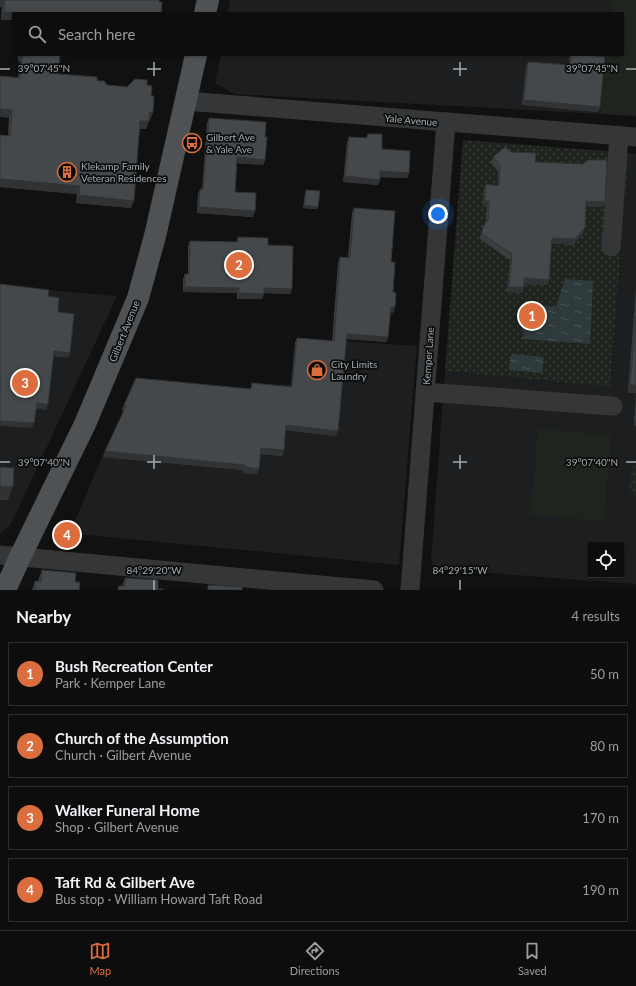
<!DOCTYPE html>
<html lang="en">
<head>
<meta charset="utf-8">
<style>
  body { margin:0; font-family:Lato,sans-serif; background:#161617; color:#f1f3f6 }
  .controls { position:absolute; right:12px; bottom:12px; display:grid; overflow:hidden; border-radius:0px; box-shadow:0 1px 3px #0004 }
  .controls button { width:36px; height:36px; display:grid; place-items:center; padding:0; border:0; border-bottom:1px solid #2d2d2e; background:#0d0d0e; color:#f1f3f6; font:20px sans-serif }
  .you { position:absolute; left:438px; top:214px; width:14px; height:14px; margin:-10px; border:3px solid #fff; border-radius:50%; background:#1a73e8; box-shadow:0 0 0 6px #1a73e833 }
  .badge { display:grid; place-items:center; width:26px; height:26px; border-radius:50%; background:#dc6d3e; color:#fff; font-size:13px; font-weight:700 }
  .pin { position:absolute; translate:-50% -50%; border:2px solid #fff; box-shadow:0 1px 4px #0006 }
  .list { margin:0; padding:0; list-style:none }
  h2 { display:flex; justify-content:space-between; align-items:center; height:52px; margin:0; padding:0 16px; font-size:17px }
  h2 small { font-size:13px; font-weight:400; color:#9a9c9e }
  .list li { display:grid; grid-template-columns:26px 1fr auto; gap:12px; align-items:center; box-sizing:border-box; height:64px; margin:0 8px 8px; padding:0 8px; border:1px solid #2d2d2e; border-radius:0px }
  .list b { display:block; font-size:15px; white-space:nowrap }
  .list p { margin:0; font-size:13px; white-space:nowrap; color:#9a9c9e }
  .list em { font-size:13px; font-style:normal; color:#9a9c9e }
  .icon { flex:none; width:22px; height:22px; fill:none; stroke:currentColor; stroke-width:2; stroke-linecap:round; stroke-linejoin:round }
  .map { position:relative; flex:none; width:636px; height:590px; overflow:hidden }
  .search { position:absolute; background:#0d0d0e; box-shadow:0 1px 3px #0004; left:12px; right:12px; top:12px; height:44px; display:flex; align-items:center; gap:10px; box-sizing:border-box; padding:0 14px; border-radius:0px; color:#9a9c9e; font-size:15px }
  .sheet { height:340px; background:#0d0d0e }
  nav { display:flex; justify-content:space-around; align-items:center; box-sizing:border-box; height:56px; border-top:1px solid #2d2d2e; background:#0d0d0e; font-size:11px; color:#9a9c9e }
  nav a { display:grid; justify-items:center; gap:2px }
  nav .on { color:#dc6d3e }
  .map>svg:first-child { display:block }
  .built { fill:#1d1e1f; fill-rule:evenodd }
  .grass { fill:#20241e }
  .park { fill:url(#park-dots) }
  .water { fill:url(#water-ripples) }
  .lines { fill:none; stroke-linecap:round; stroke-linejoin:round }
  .minor { stroke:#343638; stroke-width:19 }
  .major { stroke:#4e5255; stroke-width:22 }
  .wall { fill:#3b3e40 }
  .shaded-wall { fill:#303234 }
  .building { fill:#45484a; stroke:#303234 }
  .ticks { fill:none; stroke:#a3adb1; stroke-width:1.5 }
  .labels { text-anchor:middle; stroke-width:3.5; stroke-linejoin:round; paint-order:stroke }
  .street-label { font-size:10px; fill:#a3adb1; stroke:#0c0c0d }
  .poi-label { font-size:10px; fill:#a3adb1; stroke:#0c0c0d; text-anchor:start }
  .ticks-label { font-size:10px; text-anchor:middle; fill:#a3adb1; stroke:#0c0c0d; stroke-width:3.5; stroke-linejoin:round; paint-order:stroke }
</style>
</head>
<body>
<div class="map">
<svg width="636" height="590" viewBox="0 0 636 590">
  <defs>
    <pattern id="park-dots" width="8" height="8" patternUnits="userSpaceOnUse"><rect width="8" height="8" fill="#20241e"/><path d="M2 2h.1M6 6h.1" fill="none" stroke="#3d413c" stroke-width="1.8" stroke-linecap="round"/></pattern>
    <pattern id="water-ripples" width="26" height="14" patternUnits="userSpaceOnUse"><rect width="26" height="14" fill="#2e3a3b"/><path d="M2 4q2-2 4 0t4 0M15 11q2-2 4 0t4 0" fill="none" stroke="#495455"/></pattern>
  </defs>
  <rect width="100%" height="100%" fill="#111112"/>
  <g class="built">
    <path d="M230 0H611L610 13H228Z"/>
    <path d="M221 55H605L600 114 234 94 215 83Z"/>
    <path d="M629 153 636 154V584L436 569 431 561 445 371 610 387ZM591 545H621V575H591Z"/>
    <path d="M0 286 117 296 11 524 0 534Z"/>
    <path d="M296 338 417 346 399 565 76 534 75 521 101 459 140 380 291 393Z"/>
  </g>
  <g class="grass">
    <path d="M611 0H636V116L600 114 606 55H623V13H610Z"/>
    <path d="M538 429 611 435 604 521 531 515Z"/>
  </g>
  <g class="park">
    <path d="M463 140 629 153 610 387 445 371Z"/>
    <path d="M636 465V497L629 491 632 467Z"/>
  </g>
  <g class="water">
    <path d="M565 279 593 281 590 344 523 339 526 305 556 307Z"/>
    <path d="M511 354 544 357 542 373 509 370Z"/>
  </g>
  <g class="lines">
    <g class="minor">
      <path d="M186 101 636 137"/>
      <path d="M611 247 619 136"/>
      <path d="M425 392 613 406"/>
      <path d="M0 555 374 590"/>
      <path d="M410 590 446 122"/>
    </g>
    <g class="major">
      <path d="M205 13 208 0"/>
      <path d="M5 590 20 557 85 424 138 298 155 236 196 55"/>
    </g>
  </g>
  <g class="wall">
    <path d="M0 0 159 2 13 13V20H1L2 7Z"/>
    <path d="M18 55H60L58 74 97 81 107 85 127 87 147 85 151 96 153 112 150 120H149L146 129H140L131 208 76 203 77 194 0 187V135L8 136 9 118 18 78 20 61H18Z"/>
    <path d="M571 55H586L600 107 598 112 522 105 526 67 528 62 569 65V59Z"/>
    <path d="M209 118 265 137V160L263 165 237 163 235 192 253 217 197 213 198 194 200 189H202L207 123Z"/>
    <path d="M368 134 382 149 409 173 407 178 380 177 378 185 343 182 347 142 349 137 366 138Z"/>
    <path d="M511 152 535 162 605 202 603 207 586 206 583 234 573 245 551 243 549 280 547 285 524 284V287L522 293 507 292 510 260 480 239 481 232 483 227 486 222 487 207 483 206 484 189 486 184 498 186V171L491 163 493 157Z"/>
    <path d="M306 190 317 209 303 208 305 193Z"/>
    <path d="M354 208 391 262 393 292 395 307 393 313 390 312 388 337 386 342 346 339 336 436 285 430 284 450 282 456 260 454 257 474 243 473V470L103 457 124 411 122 410 124 405 250 389 252 383 291 386 295 343 297 338 332 341 338 263 340 257 348 258 352 213Z"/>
    <path d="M238 237 268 245 292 289 290 294 264 293 262 299H237V293L183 292V279L185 274H188V246L190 241 236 242Z"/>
    <path d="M636 288V426H634L636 393H628Z"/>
    <path d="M42 570 75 582 79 590H32L35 581H38Z"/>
    <path d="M125 578 158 589 163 590H117L119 586H122Z"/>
  </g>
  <g class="shaded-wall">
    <path d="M0 0H5L2 7H0Z"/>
    <path d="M4 12 21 13H13V20H1Z"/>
    <path d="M20 55H22L20 61H18Z"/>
    <path d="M524 100 600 107 598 112 522 105Z"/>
    <path d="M0 109 12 110 9 118 0 117Z"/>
    <path d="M150 112H153L150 120 147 119Z"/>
    <path d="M140 121H149L146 129H137Z"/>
    <path d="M237 157 265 160 263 165 235 163Z"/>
    <path d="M380 171 409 173 407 178 378 177Z"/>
    <path d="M345 176 380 180 378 185 343 182Z"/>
    <path d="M0 179 80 186 77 194 0 187Z"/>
    <path d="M79 195 134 201 131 208 76 203Z"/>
    <path d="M485 201H489L487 207 483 206Z"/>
    <path d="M586 201 605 202 603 207 584 206Z"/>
    <path d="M304 205 318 207 317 209 303 208Z"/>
    <path d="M199 207 255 211 253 217 197 213Z"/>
    <path d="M585 228 583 234 573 245 550 243 552 238Z"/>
    <path d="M524 278 549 280 547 285 522 284Z"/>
    <path d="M185 287 239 288 237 293 183 292Z"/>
    <path d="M509 287H524L522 293 507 292Z"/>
    <path d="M264 288 292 289 290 294 262 293Z"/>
    <path d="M239 293 264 294 262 299H237Z"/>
    <path d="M391 307H395L393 313 389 312Z"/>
    <path d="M347 334 388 337 386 342 345 339Z"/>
    <path d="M54 351 70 353 68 358 52 356Z"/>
    <path d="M630 385H636V393H628Z"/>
    <path d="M37 403 48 404 46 410 35 408Z"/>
    <path d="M636 419V426H634Z"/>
    <path d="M0 421 34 423 32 428 0 426Z"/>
    <path d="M286 425 338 431 336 436 284 430Z"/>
    <path d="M261 448 284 450 282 456 259 454Z"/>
    <path d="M105 451 245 465 243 470 103 457Z"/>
    <path d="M245 467 259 469 257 474 243 473Z"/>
    <path d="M0 486 13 487 8 500H0Z"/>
  </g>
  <g class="building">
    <path d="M5 0H159V2H162L161 13H21L4 12Z"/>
    <path d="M22 55H60L58 74 97 77V81H104L107 85 127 87 135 79 147 80V85L152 86 151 96H154L153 112H150L149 121H140L134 201 79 195 80 186 0 179V135L10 136 12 110 0 109V76L20 78Z"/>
    <path d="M571 55H586L605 57 600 107 524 100 528 62 570 65Z"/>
    <path d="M209 118 266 122 265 137H267L265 160 237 157 235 192 256 193 255 211 199 207 200 189H203Z"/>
    <path d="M368 134H382V149L410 151 409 173 380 171V180L345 176 349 137 367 138Z"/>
    <path d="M505 147 511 152 536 153 535 162 583 164 588 160H607L605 202 586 201 585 228 575 239 552 238 549 280 524 278V287H509L512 254 482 234 483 227 488 220 489 201H485L486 184 499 186 500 165 493 157Z"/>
    <path d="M306 190 320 191 318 207 304 205Z"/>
    <path d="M354 208 395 211 391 262H395L393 292 396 293 395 307H391L388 337 347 334 338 431 286 425 284 450 261 448 259 469 245 467V465L105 451 126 406 124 405 136 378 251 389 252 383 292 387 297 338 334 341 340 257 350 258Z"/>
    <path d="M238 237 268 238V245L293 246 292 289 264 288V294L239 293V288L185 287V274H189L190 241 238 242Z"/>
    <path d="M0 284 49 290 48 296 59 298 58 312 74 314 70 353 54 351 48 404 37 403 34 423 0 421Z"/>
    <path d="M636 316V385H630Z"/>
    <path d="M0 467 14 468 13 487 0 486Z"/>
    <path d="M42 570 76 573 75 582H80L79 590H35V581L41 582Z"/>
    <path d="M125 578 158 580V589H163V590H118L119 586H125Z"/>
    <path d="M208 585 242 587V590H208Z"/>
  </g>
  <path class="ticks" d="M154 62V76M460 62V76M0 69H10M147 69H161M453 69H467M626 69H636M154 455V469M460 455V469M0 462H10M147 462H161M453 462H467M626 462H636M154 580V590M460 580V590"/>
  <defs>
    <g id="bus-ring" transform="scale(1)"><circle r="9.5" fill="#0c0c0d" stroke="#dc6d3e" stroke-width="1.5"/><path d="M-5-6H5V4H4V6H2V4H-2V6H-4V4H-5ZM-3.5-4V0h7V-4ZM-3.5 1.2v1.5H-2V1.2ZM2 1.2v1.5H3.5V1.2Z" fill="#dc6d3e"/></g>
    <g id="building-ring" transform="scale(1)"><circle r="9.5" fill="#0c0c0d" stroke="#dc6d3e" stroke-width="1.5"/><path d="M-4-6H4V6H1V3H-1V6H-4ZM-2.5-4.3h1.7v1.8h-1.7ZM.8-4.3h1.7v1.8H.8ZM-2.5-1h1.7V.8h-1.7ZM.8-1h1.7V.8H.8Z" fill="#dc6d3e"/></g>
    <g id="shop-ring" transform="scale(1)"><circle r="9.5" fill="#0c0c0d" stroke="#dc6d3e" stroke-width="1.5"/><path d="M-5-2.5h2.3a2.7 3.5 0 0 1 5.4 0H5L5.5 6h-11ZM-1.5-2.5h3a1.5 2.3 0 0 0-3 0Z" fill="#dc6d3e"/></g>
  </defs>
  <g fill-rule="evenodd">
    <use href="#bus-ring" x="192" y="143"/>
    <use href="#building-ring" x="67" y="172"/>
    <use href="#shop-ring" x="317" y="370"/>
  </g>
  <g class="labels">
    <g class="street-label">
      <text transform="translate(411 120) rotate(5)" y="4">Yale Avenue</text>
      <text transform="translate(124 331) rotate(-68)" y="4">Gilbert Avenue</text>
      <text transform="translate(428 356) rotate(-86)" y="4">Kemper Lane</text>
    </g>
    <g class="poi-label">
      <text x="206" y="141">Gilbert Ave<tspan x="206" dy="12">&amp; Yale Ave</tspan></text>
      <text x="81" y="170">Klekamp Family<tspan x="81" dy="12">Veteran Residences</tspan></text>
      <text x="331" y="368">City Limits<tspan x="331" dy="12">Laundry</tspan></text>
    </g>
  </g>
  <g class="ticks-label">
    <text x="44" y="72">39°07'45"N</text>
    <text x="592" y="72">39°07'45"N</text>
    <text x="44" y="466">39°07'40"N</text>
    <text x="592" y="466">39°07'40"N</text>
    <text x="154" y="574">84°29'20"W</text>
    <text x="460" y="574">84°29'15"W</text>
  </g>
</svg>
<div class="controls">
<button><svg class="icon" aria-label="locate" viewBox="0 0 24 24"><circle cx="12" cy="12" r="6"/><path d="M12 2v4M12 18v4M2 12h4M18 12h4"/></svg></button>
</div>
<div class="you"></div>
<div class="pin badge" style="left:532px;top:316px">1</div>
<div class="pin badge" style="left:239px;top:265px">2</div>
<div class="pin badge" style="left:25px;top:383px">3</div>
<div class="pin badge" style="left:67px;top:535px">4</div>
<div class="search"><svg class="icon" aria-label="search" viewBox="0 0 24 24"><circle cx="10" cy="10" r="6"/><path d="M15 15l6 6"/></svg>Search here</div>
</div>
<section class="sheet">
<h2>Nearby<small>4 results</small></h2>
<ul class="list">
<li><span class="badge">1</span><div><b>Bush Recreation Center</b><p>Park · Kemper Lane</p></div><em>50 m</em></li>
<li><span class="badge">2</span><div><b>Church of the Assumption</b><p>Church · Gilbert Avenue</p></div><em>80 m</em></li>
<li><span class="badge">3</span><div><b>Walker Funeral Home</b><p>Shop · Gilbert Avenue</p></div><em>170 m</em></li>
<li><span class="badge">4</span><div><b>Taft Rd &amp; Gilbert Ave</b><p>Bus stop · William Howard Taft Road</p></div><em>190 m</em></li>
</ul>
</section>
<nav>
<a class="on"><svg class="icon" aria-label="map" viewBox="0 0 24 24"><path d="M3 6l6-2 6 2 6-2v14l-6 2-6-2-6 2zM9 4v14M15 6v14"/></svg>Map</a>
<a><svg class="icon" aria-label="directions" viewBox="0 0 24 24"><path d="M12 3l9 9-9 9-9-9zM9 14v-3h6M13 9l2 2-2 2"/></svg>Directions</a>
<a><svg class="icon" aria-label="saved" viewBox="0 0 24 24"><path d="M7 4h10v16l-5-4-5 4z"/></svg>Saved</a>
</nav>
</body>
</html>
